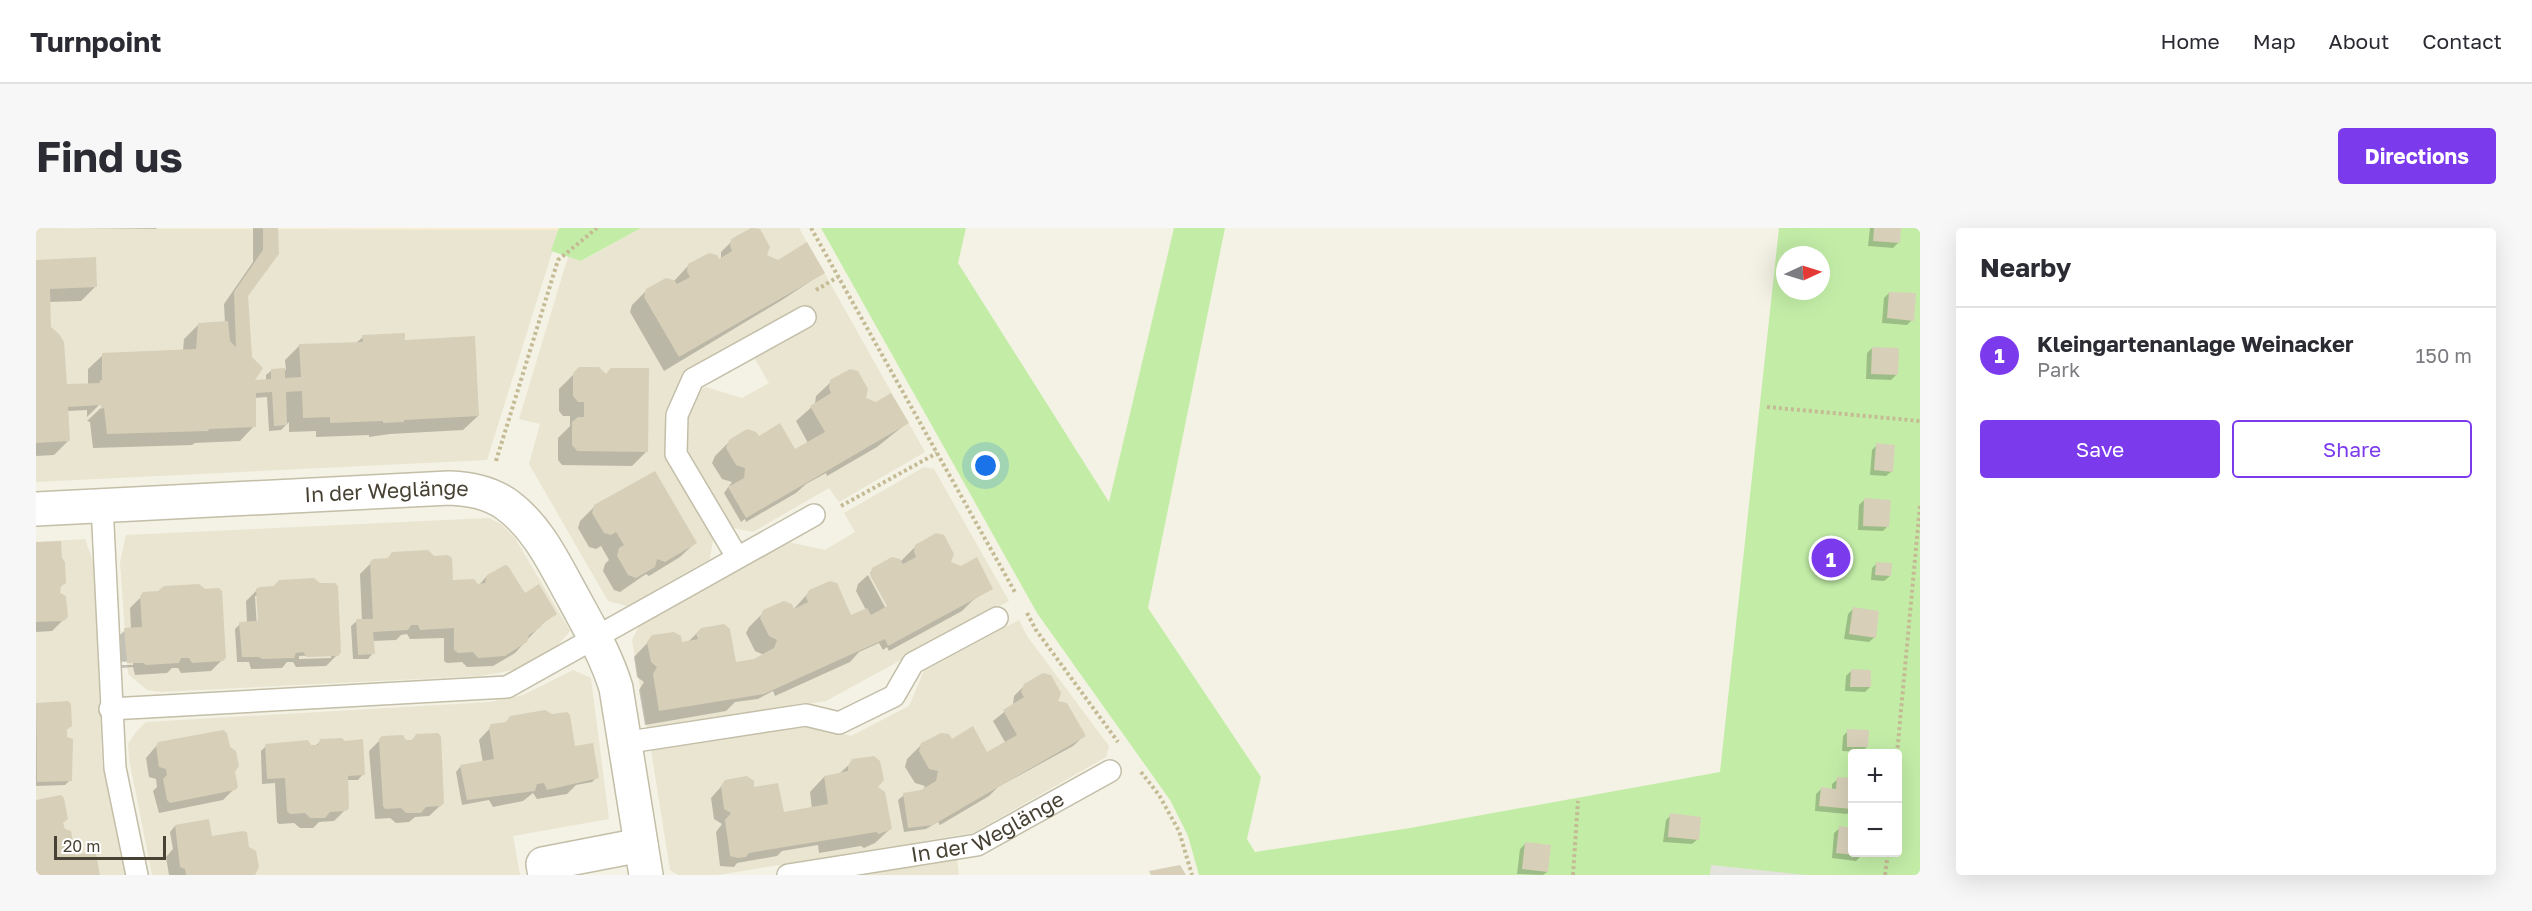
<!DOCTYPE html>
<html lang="en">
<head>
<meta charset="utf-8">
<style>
  body { margin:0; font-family:"Golos Text",sans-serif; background:#f7f7f7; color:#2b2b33 }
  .controls { position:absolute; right:18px; bottom:18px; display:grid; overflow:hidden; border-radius:6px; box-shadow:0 6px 24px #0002 }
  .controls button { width:54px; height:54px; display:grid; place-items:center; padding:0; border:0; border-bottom:2px solid #e1e1e2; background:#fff; color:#2b2b33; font:30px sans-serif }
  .compass { position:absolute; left:1740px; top:18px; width:54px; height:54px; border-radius:50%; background:#fff; box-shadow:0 6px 24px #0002; rotate:86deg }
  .scale { position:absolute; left:18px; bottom:15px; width:112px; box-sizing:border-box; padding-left:6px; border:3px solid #474233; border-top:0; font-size:16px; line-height:21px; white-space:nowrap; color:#474233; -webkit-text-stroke:4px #fff; paint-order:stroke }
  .you { position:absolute; left:950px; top:238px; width:21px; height:21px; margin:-15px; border:4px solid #fff; border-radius:50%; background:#1a73e8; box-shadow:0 0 0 9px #1a73e833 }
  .badge { display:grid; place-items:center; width:39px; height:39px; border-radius:50%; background:#7c3aed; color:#fff; font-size:20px; font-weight:700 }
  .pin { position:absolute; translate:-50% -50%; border:3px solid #fff; box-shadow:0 2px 6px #0006 }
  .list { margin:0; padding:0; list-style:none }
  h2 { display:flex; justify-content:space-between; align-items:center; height:78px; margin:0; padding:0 24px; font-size:26px }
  h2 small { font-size:20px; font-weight:400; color:#7c7c81 }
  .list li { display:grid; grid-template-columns:39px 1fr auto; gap:18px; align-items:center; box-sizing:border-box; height:96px; padding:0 24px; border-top:2px solid #e1e1e2 }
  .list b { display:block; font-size:22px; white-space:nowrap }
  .list p { margin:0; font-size:20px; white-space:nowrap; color:#7c7c81 }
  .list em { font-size:20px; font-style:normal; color:#7c7c81 }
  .actions { display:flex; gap:12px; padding:18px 24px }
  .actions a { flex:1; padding:14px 0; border:2px solid #7c3aed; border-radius:6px; text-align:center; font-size:21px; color:#7c3aed }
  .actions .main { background:#7c3aed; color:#fff }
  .map { position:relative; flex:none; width:1884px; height:647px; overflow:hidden; border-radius:6px }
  header { display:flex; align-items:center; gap:36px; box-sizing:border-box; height:84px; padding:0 30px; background:#fff; border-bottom:2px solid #e1e1e2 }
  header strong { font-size:28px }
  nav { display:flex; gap:33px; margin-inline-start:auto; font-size:21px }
  .intro { display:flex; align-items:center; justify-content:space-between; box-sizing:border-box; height:144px; padding:0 36px }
  h1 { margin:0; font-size:42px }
  .button { padding:15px 27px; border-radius:6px; background:#7c3aed; color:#fff; font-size:21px; font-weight:700 }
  main { display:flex; gap:36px; padding:0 36px }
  aside { flex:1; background:#fff; border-radius:6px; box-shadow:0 6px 24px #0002 }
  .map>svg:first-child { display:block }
  .residential { fill:#e9e5d1 }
  .commercial { fill:#f9edcc }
  .green { fill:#c3eda7; fill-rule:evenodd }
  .parking { fill:#e4e2dd }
  .shadow { fill:#0003; fill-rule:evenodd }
  .building { fill:#d7cfb8 }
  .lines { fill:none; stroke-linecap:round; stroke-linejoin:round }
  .service-casing { stroke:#c3bea8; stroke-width:24 }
  .minor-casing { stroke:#c3bea8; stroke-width:36 }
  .path { stroke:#c4bb95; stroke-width:4; stroke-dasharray:3 3; stroke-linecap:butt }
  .service { stroke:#fff; stroke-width:21 }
  .minor { stroke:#fff; stroke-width:33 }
  .labels { text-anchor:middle; stroke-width:6; stroke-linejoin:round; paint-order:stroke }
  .street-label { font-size:21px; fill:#474233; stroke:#fff }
</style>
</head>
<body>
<header>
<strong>Turnpoint</strong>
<nav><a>Home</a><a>Map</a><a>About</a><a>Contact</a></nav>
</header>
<div class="intro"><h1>Find us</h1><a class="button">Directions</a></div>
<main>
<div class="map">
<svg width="1884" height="647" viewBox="0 0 1884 647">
  <rect width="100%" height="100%" fill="#f4f2e4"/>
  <g class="residential">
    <path d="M0 0 152 1 523 2 451 232 0 254Z"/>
    <path d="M605 0H763L889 224 803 274 793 260 717 304 697 300 650 221 651 190 665 161 670 159 706 170 733 155 707 111 649 144 629 184V226L677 312 674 331 591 378 572 373 493 236 504 196 483 191 532 29 546 33Z"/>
    <path d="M888 239 898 241 973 373 790 473 611 501 596 412 604 396 747 313 789 322 819 304 808 285Z"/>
    <path d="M453 290 465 296 479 310 534 403 521 418 479 442 444 448 124 464 111 462 92 446 84 334 90 307Z"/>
    <path d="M49 311 58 336 66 535 89 647H0V314Z"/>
    <path d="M983 392 991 408 1073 518 1070 529 937 605 682 647H642L634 642 615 522 770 496 815 508 873 478 888 443Z"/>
    <path d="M537 442 555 450 573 591 477 608 484 647H116L93 531 92 516 100 504 110 494 454 474 487 467Z"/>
    <path d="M921 630 923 647H818Z"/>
  </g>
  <path class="commercial" d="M0 0H523V2Z"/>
  <g class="green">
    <path d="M523 0H605L545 33 515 23Z"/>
    <path d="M785 0H930L922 35 1073 274 1138 0H1189L1112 380 1225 549 1211 611 1219 624 1374 600 1684 544 1743 0H1884V647H1163L1152 608 1134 572 1001 385ZM1749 27H1785V63H1749ZM1816 526H1862V624H1816Z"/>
  </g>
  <path class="parking" d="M1675 637 1770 647H1674Z"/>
  <g class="shadow">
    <path d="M43 0H121L120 1Z"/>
    <path d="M217 0H240L211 68 217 155 230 153V147L236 142H250L249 132 264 117 320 115 327 109 368 113 442 188 427 202 354 206 333 209V207L280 209V203L253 204V194L245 202 233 203 231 169 218 170V198L204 213 159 215 156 217 57 220 54 194 51 193 69 176H64L51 189V182L32 183 33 212 18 227 0 228V34L60 58 45 73 13 74 14 100 30 158 52 157V141L67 127 147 123 148 111 162 97 189 95 188 76 217 34Z"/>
    <path d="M1834 0H1863L1862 15 1857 20 1832 18Z"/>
    <path d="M696 13 741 33 787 45 746 72 628 143 594 84 596 77 611 62 638 53 653 37 685 32V24Z"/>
    <path d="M1853 65 1876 92 1871 97 1846 95 1848 70Z"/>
    <path d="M1836 120 1860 147 1855 152 1830 151 1831 125Z"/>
    <path d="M543 141 610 224 596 238 526 237 522 232V210L534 198V188H527L523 183V161Z"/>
    <path d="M795 154 871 195 841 219 791 248 790 245 770 256 760 265 710 294 709 291 705 294 688 265 696 254 686 251 676 235 679 228 694 213 722 210 759 223 772 215 760 193 779 176 780 168Z"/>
    <path d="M1841 217 1856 243 1850 248 1834 247 1836 222Z"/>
    <path d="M1828 272 1852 298 1847 303 1822 302 1823 277Z"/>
    <path d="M559 278 659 315 644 329 613 348 610 346 584 364 578 362 567 343 569 336 573 332 565 318 560 321 553 319 542 300 544 293Z"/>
    <path d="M0 315 28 355 23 360V366L30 389 16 403 0 404Z"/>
    <path d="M880 318 955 360 936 373 926 383 853 423 851 419 847 422 843 415 823 424 814 434 739 468 737 463 722 471 699 474 690 483 609 497 603 462 608 454 601 449 598 429 617 409 645 415 652 414 665 401 699 436 718 432 728 427 719 423 710 405 713 399 728 384 757 382 774 363 814 389 830 382 820 363 822 356 832 347 850 381 852 378 834 345 837 341 864 334Z"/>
    <path d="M338 332 415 354 443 357 451 348 519 386 505 397 479 425 457 438 431 439 426 434 411 435 408 433V410L374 411 371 406 365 407 360 412 336 413 337 425 332 431H317L315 398 321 393H326L324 346Z"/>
    <path d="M1841 335 1854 348 1848 353 1835 352 1836 340Z"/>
    <path d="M223 360 301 427 290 438 260 439 257 434H251L246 440 215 441 213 434H201L199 401 204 396 211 395 210 373ZM219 368H222L224 401H221ZM295 426V430L263 431V428Z"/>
    <path d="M168 363 186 432 175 443 145 445 142 440H136L131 445 99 447 97 439 86 440V437H97V433L85 434 84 407 89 402 95 401 94 380 108 366Z"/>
    <path d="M1817 381 1839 409 1833 414 1808 411 1812 386Z"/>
    <path d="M1815 443 1834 459 1829 464 1809 463 1810 448Z"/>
    <path d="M989 457 1020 474 1048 508 1037 518 962 559 953 568 904 597 902 594 890 601 868 604 862 572 868 567 887 562 889 558 879 555 869 539 871 531 886 516 915 513 951 526 969 514 957 493 977 477 978 468Z"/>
    <path d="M0 474V476L35 498 29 503 34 552 29 557 0 558Z"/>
    <path d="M456 498 538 519 561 549 556 554 540 557 531 566 501 571 497 565 487 573 457 579 453 572 426 577 420 544 425 538 447 535 443 512Z"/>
    <path d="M1812 503 1831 519 1825 524 1806 523 1807 508Z"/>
    <path d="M380 508 407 575 393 588 379 589 373 594 360 595 354 590 339 591 333 523 346 510 369 514 375 513Z"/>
    <path d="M285 513 327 546 322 552H310L312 579 298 593 283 594 277 600H264L258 595 243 596 241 594 239 555 226 556 225 523 230 518H279Z"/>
    <path d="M122 516 197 544 198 561 187 572 123 585 117 563 121 559 120 551 113 549 110 530Z"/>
    <path d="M817 533 854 601 839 615 828 620 825 618 783 625 782 617 746 623 741 628 701 635 698 639 684 638 680 604 686 596 678 591 675 570 690 553 717 561 746 587 776 581 774 564 788 549 803 546Z"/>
    <path d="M1802 551 1816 552V580L1811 586 1779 583 1780 566 1785 561 1796 562V556Z"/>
    <path d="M1635 587 1662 611 1656 616 1627 614 1630 592Z"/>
    <path d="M139 598 174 608 217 647H133L130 629 137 621 134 604Z"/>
    <path d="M1804 600 1816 601V624L1825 628 1820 633 1796 630 1798 605Z"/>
    <path d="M1489 616 1511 644 1507 647 1481 646 1484 621Z"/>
  </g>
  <g class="building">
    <path d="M227 0H242L243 26 212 68 216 129 227 140 219 152 235 151V141L249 140V150L265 149 263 116 327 114 326 107 369 105V112L439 108 443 188 368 192V194L347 195V193L294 195V189L267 190 266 163 250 164 251 197 238 198 236 164 220 165V199L173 201 172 203 71 206 68 180 65 181V177L32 179 34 213 0 215V32L60 29 61 59 14 61 15 99 23 106 28 114 31 156 64 155V152H66V125L160 121 162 95 192 93 194 113 200 119 198 64 227 22Z"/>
    <path d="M715 0 724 1 734 19 731 27 742 32 771 14 789 45 643 129 608 69 610 61 630 50 638 52 641 56 654 49 651 44 652 36 673 25 681 27 683 31 696 23 694 18 695 11Z"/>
    <path d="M1838 0H1865L1864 15 1837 13Z"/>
    <path d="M1853 64 1880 65 1878 93 1851 90Z"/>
    <path d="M1836 119 1863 120 1862 147 1835 146Z"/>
    <path d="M543 139H563L570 146 575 140H613L612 224 541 223 536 217V194L542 189H548V174H542L537 168V145Z"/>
    <path d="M814 141 822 143 832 161 830 170 840 174 855 165 873 195 710 290 692 259 708 250 709 240 700 237 690 220 693 212 711 201 720 204 723 208 744 195 759 221 789 204 774 178 795 165 793 160 794 152Z"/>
    <path d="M1840 215 1859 217 1857 244 1838 242Z"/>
    <path d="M619 243 661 315 629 334 621 331 619 339 600 350 592 347 581 328 583 320 588 317 580 304 575 307 568 305 556 285 558 277Z"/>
    <path d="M1828 270 1855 272 1853 299 1827 298Z"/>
    <path d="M900 305 908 307 918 326 915 334 925 338 941 329 957 361 852 418 849 411 728 466 623 483 617 446 621 439 615 434 611 414 616 407 638 404 645 408 646 414 662 411 660 406 665 400 688 396 694 401 700 434 718 431 738 420 741 412 733 408 724 390 727 382 748 373 756 376 758 381 772 374 770 369 773 362 794 353 801 355 815 387 831 380 835 387 851 378 834 347 836 340 856 329 864 331 867 336 880 329 878 324 879 317Z"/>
    <path d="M25 313 26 330 29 334 30 355 25 358 24 365 30 368 32 389 28 393 0 394V314Z"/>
    <path d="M392 322 398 328 412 327 416 330 417 352 438 351 442 356 449 355 451 347 469 337 472 338 489 365 503 356 521 386 507 395 505 399 493 407 491 414 469 428 442 430 437 424 422 425 418 422V400L384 402 382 397H375L372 402 337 404 339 426 322 427 320 391H337L334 334 337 331 352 330 356 324Z"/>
    <path d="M1840 334 1856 335 1855 348 1839 347Z"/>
    <path d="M278 350 284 355H299L302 358 305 424 302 428 271 429 267 424 260 425 258 430 226 431 223 429H206L203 394 222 393 220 361 223 359 238 358 243 352Z"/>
    <path d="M163 356 169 361 183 360 186 363 190 430 187 433 156 435 153 430H145L143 435 110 437 107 435H91L88 400 106 399 104 368 107 364 122 363 128 358Z"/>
    <path d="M1817 379 1843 383 1840 410 1813 406Z"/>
    <path d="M1815 441 1835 442V459H1814Z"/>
    <path d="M1007 445 1015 447 1025 465 1022 473 1031 475 1050 508 897 597 872 600 867 565 885 562 900 553 902 543 893 541 883 523 885 515 905 505 913 506 916 511 937 498 951 524 981 507 967 482 988 469 985 464 988 456Z"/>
    <path d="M32 473 35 476 36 498 31 501V509L37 511 36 553 1 554 0 475Z"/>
    <path d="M509 482 516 486 531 484 534 487 539 518 557 515 563 550 511 562 508 555 501 556 499 563 431 572 424 537 458 531 453 500 455 496 470 494 474 488Z"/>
    <path d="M1811 501 1833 502 1832 519H1811Z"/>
    <path d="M187 502 191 505 194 519 200 523 203 538 199 544 202 559 199 562 134 575 131 572 127 551 131 547 130 541 123 539 120 518 122 514Z"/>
    <path d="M402 505 405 508 408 575 405 578 390 579 385 585H370L365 580 349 581 347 578 343 511 346 508 367 507 370 512H377L380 506Z"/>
    <path d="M306 510 309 513 327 511 329 547 312 548 313 580 310 583 294 584 289 590H274L269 585 254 586 251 583 249 550 231 551 229 516 272 512 275 517H282L284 511Z"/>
    <path d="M838 528 844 533 848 552 842 559 849 564 856 601 843 606 840 604 713 625 710 629 702 630 694 628 689 592 695 585 688 581 685 558 689 552 711 548 718 553V559L742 555 748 584 792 576 788 548 812 543V538L816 531Z"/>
    <path d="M1801 549 1816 550V581L1783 578 1785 559 1800 561Z"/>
    <path d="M25 567 28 570 32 591 27 595 29 601 35 603 39 627 56 624 60 626 64 647H0V572Z"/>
    <path d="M1634 585 1665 589 1663 612 1632 609Z"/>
    <path d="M173 591 176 608 207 603 211 604 213 619 220 623 223 639 219 647H150L149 641 144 639 139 597Z"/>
    <path d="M1803 598 1816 600V624H1827V628L1800 625Z"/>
    <path d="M1489 614 1515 617 1512 644 1486 641Z"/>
    <path d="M1144 637 1150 647H1115L1113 643Z"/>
  </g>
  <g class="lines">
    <g class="service-casing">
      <g id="service">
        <path d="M66 277 79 540 101 647"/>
        <path d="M701 329 640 226 641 187 657 151 769 89"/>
        <path d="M74 481 471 459 778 287"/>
        <path d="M587 515 770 487 803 495 858 468 877 435 961 390"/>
        <path id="s1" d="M752 647 941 617 1074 543"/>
      </g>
    </g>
    <g class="minor-casing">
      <g id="minor">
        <path id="s2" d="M0 281 413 260C434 261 452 264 470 276 502 299 518 335 537 369 553 399 570 427 580 460L610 647"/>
        <path d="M509 647 507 636 605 617"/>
      </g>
    </g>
    <g class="path">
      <path d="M775 0 980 366"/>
      <path d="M780 62 802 49"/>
      <path d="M1731 179 1884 193"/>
      <path d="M460 233 522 32 561 0"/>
      <path d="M805 278 901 225"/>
      <path d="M991 385 1000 402 1082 514"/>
      <path d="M1861 526 1884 277"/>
      <path d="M1105 544 1123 567 1143 603 1156 647"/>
      <path d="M1537 647 1542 573"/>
      <path d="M1849 647 1852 624"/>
    </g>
    <use href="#service" class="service"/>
    <use href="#minor" class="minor"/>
  </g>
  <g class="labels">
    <g class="street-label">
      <text dy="7" stroke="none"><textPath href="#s2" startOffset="351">In der Weglänge</textPath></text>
      <text dy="7" stroke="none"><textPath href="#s1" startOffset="207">In der Weglänge</textPath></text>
    </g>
  </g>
</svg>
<div class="controls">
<button>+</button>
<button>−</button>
</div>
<svg class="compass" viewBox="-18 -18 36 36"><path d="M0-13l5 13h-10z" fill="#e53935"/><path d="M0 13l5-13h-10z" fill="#7c7c81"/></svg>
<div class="scale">20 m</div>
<div class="you"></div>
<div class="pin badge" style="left:1795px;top:330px">1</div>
</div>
<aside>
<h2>Nearby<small></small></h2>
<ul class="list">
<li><span class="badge">1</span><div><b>Kleingartenanlage Weinacker</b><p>Park</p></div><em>150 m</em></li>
</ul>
<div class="actions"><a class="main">Save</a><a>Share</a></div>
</aside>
</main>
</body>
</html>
